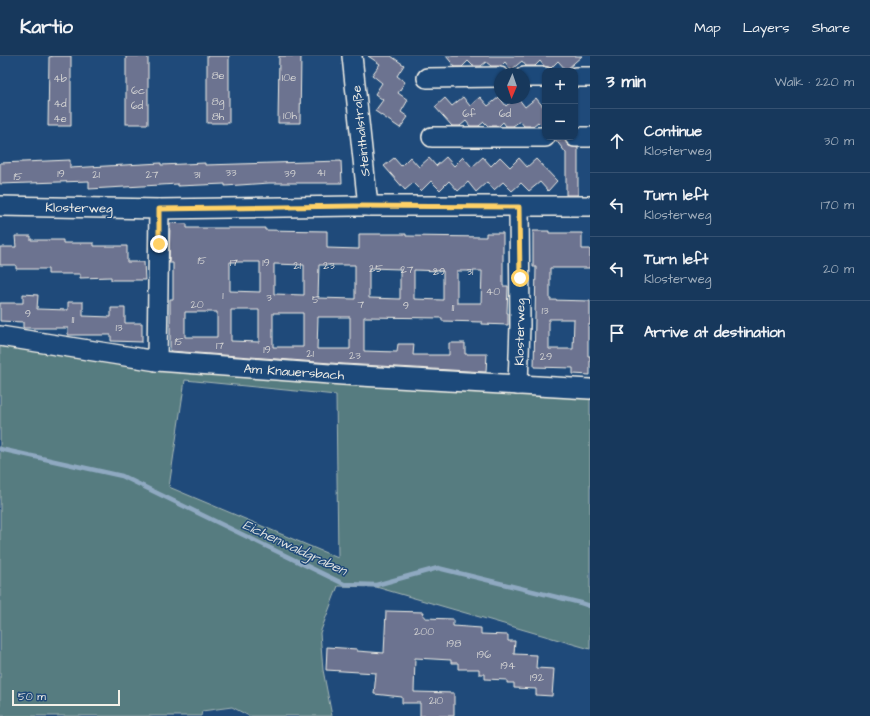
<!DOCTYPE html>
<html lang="en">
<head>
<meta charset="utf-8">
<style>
  body { margin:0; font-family:"Architects Daughter",sans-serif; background:#203f62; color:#f1f3f6 }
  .controls { position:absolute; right:12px; top:12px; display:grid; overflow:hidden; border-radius:8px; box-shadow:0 1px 3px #0004 }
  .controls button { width:36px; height:36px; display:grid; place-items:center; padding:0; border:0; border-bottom:1px solid #365272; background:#17385c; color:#f1f3f6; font:20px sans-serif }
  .compass { position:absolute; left:494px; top:12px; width:36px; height:36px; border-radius:50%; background:#17385c; box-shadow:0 1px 3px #0004; rotate:182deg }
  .scale { position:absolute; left:12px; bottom:10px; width:108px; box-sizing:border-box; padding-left:4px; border:2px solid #f4f1e8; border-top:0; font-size:11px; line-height:14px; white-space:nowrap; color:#f4f1e8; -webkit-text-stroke:3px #1f4a7a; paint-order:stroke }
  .stop { position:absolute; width:12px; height:12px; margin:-9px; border:3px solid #ffd166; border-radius:50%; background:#fff }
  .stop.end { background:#ffd166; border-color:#fff; box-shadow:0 1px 4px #0008 }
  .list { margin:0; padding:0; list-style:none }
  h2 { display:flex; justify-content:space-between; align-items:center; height:52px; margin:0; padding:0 16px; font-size:17px }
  h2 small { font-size:13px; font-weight:400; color:#9eacbb }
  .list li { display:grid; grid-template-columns:26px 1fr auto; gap:12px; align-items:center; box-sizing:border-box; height:64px; padding:0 16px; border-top:1px solid #365272 }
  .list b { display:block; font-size:15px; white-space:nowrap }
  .list p { margin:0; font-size:13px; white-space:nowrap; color:#9eacbb }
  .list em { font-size:13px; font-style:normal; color:#9eacbb }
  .icon { flex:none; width:22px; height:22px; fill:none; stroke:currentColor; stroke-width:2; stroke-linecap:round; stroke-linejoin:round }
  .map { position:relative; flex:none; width:590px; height:660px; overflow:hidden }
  header { display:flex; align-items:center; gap:24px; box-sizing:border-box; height:56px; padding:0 20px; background:#17385c; border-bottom:1px solid #365272 }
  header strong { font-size:19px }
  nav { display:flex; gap:22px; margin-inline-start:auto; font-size:14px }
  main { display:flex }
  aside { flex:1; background:#17385c }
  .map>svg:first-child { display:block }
  .green { fill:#567b80; stroke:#a5b6b4; fill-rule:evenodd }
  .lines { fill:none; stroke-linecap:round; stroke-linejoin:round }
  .stream { stroke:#8fa9c1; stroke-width:4.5 }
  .building { fill:#6c7390; stroke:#f4f1e8; fill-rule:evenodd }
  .minor-casing { stroke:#f4f1e8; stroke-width:22 }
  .minor { stroke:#1f4a7a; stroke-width:19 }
  .route { stroke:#ffd166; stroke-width:5 }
  .labels { text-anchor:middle; stroke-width:3; stroke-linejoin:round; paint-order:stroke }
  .number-label { font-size:11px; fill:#d2d2d2 }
  .street-label { font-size:13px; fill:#f4f1e8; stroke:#1f4a7a }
  .water-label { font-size:14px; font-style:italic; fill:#dbdfde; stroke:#1f4a7a }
</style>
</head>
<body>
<header>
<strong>Kartio</strong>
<nav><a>Map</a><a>Layers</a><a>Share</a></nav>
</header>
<main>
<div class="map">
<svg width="590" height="660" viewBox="0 0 590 660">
  <rect width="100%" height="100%" fill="#1f4a7a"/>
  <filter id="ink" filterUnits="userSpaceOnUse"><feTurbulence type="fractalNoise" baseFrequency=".025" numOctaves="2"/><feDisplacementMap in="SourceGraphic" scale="8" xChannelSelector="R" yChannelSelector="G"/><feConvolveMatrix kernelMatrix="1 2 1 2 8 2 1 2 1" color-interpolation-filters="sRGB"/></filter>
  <g filter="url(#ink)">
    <path class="green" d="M0 289 590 342V593L376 531 338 530 320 577 323 614 332 660H249L232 651 202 655 201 660H0ZM185 324 336 339 338 502 169 431Z"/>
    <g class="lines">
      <path class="stream" d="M0 393 122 420 344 528 376 529 438 512 581 547 590 550"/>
    </g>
    <g class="building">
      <path d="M54 0H71V70H48L49 1Z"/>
      <rect x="126" y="0" width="22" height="68"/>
      <rect x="207" y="0" width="22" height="67"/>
      <path d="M279 0H301L300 67H278Z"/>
      <path d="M368 0H391L404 9 397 20 405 26 398 37 408 44 401 56 408 61 400 72 375 55 383 44 375 38 382 27 372 19 380 8Z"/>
      <path d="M446 0H582L566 14 558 5 551 12 544 10 540 5 535 10H526L522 5 511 14 505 6 501 10H491L486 6 481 10H473L468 5 462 11H455Z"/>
      <path d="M463 41 470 50 480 41 488 50 499 41 506 50 515 42H518L525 51 536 42 545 53V70H542L538 66 533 70H524L520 65 513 70H506L503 66 499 70H488L484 66 479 70H470L466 65 460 70H452L435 51 445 42 452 50Z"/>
      <path d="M555 83 565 84 569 90 578 92V139H566V97Z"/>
      <path d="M410 101 419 111 429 102 436 110 446 101 454 110 463 101 472 111 483 101 491 110 500 101 510 111 519 102 527 111 536 103 557 125 548 135 540 126 529 135 521 127 512 135 503 126 494 134 487 126 476 136 468 126 458 135 449 125 440 134 431 125 421 135 413 127 405 134 384 110 394 102 401 110Z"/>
      <path d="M70 104V112L161 107V109L205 107V109L341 105 342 127H269L225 130V128L178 130V128L89 133V125L0 128V107Z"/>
      <path d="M170 167 187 168V172H265V174L327 175V192L359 193V178H406V180L486 181V177H503V230H508L507 257H508V269L482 268V266L442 265V262L364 261V295L397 296 398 288H414L413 299H449V287H465V298H487L486 316 344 308 170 295V243H173V207H169ZM230 206H260V236L230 235ZM274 208 304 209V239L274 238ZM319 209H355V243L318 242ZM369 212 400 213V243L369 242ZM414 214 443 215V244L414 243ZM457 215H482L481 247H457ZM231 254H259V286L231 285ZM185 256H217V281H185ZM273 257H303V291H273ZM318 261H350V293H317Z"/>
      <path d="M533 175H549V177H582V193H590V212H550V244L590 245V269H588V300H590V319L573 318V312L534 311 536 211H533ZM549 263H574L573 293H549Z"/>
      <path d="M15 180H31V184H63V187H94V190H127V206H144L145 224H111V221L80 222V218H48V213H16V209H0V191H16Z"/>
      <path d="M23 238 38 239 37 253 68 254V246H83V260L111 261V252H125V267H142V286L111 285V279H68V272H23V266L0 265V247H23Z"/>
      <path d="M386 555 424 556 423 560H425V562L453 563V570L481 572V578L508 579V585H515L514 598 537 599 536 612 554 613 552 640 536 639V633L514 632V627H507V624L485 623V618H479V613H458V607H451V604L415 602 414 636 454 637V660H420V647H402V641L374 638 376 617 326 614 327 591 357 593V595L384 597Z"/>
    </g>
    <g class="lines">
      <g class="minor-casing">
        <g id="minor">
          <path d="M352 0 368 150"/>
          <path d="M524 21H545"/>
          <path d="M575 21H590"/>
          <path d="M427 22 500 21"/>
          <path d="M432 81H545"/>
          <path d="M575 81H590"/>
          <path d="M0 150 159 153 354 150H590"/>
          <path d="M0 280 157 305 343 319 590 333"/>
          <path d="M157 305 159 153"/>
          <path d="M518 329 520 269 519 151"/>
        </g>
      </g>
      <use href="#minor" class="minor"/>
    </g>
  </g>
  <g class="lines" filter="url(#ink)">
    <path class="route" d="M159 188V153L354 150 519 151 520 222"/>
  </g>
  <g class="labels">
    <g class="number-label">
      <text x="218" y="23">8e</text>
      <text x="289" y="25">10e</text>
      <text x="60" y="26">4b</text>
      <text x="138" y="38">6c</text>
      <text x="218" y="49">8g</text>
      <text x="60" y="51">4d</text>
      <text x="137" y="53">6d</text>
      <text x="469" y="61">6f</text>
      <text x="505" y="61">6d</text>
      <text x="290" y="63">10h</text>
      <text x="218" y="64">8h</text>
      <text x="60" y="66">4e</text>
      <text x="231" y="120">33</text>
      <text x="321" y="120">41</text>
      <text x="61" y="121">19</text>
      <text x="290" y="121">39</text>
      <text x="96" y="122">21</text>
      <text x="152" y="122">27</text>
      <text x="197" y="122">31</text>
      <text x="18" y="124">15</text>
      <text x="202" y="208">15</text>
      <text x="234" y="210">17</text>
      <text x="266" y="210">19</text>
      <text x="297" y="213">21</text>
      <text x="329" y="213">23</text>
      <text x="376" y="216">25</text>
      <text x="407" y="217">27</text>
      <text x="439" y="219">29</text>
      <text x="470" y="219">31</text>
      <text x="493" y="239">40</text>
      <text x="223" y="243">1</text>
      <text x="269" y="245">3</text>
      <text x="316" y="247">5</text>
      <text x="197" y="252">20</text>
      <text x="361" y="252">7</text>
      <text x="406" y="253">9</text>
      <text x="453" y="255">11</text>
      <text x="545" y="258">13</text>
      <text x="28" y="261">9</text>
      <text x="73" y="267">11</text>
      <text x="119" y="275">13</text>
      <text x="179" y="289">15</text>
      <text x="220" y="293">17</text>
      <text x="267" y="297">19</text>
      <text x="310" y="301">21</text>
      <text x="355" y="303">23</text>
      <text x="546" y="304">29</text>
      <text x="424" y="579">200</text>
      <text x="454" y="591">198</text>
      <text x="484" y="602">196</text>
      <text x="508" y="613">194</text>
      <text x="537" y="625">192</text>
      <text x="436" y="648">210</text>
    </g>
    <g class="street-label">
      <text transform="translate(360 75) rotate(-96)" y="5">Steinthalstraße</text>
      <text transform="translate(79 151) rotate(1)" y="5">Klosterweg</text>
      <text transform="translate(519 276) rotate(-89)" y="5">Klosterweg</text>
      <text transform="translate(294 315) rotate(4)" y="5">Am Knauersbach</text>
    </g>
    <g class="water-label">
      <text transform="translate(295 491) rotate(25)" y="5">Eichenwaldgraben</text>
    </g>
  </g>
</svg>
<div class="controls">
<button>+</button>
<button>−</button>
</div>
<svg class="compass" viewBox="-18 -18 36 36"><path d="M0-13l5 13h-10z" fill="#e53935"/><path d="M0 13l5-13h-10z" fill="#9eacbb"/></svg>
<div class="scale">50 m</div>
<div class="stop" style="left:520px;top:222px"></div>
<div class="stop end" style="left:159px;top:188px"></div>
</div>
<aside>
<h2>3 min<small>Walk · 220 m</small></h2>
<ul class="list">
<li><svg class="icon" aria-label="ahead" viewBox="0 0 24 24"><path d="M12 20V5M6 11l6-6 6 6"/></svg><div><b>Continue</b><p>Klosterweg</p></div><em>30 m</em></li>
<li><svg class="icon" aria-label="left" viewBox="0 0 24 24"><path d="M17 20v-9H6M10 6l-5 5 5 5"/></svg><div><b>Turn left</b><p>Klosterweg</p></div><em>170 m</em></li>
<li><svg class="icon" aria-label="left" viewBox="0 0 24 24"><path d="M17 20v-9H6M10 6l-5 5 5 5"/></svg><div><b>Turn left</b><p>Klosterweg</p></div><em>20 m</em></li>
<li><svg class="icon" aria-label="arrive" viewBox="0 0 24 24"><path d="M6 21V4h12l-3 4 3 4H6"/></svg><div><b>Arrive at destination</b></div></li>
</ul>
</aside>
</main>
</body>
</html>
